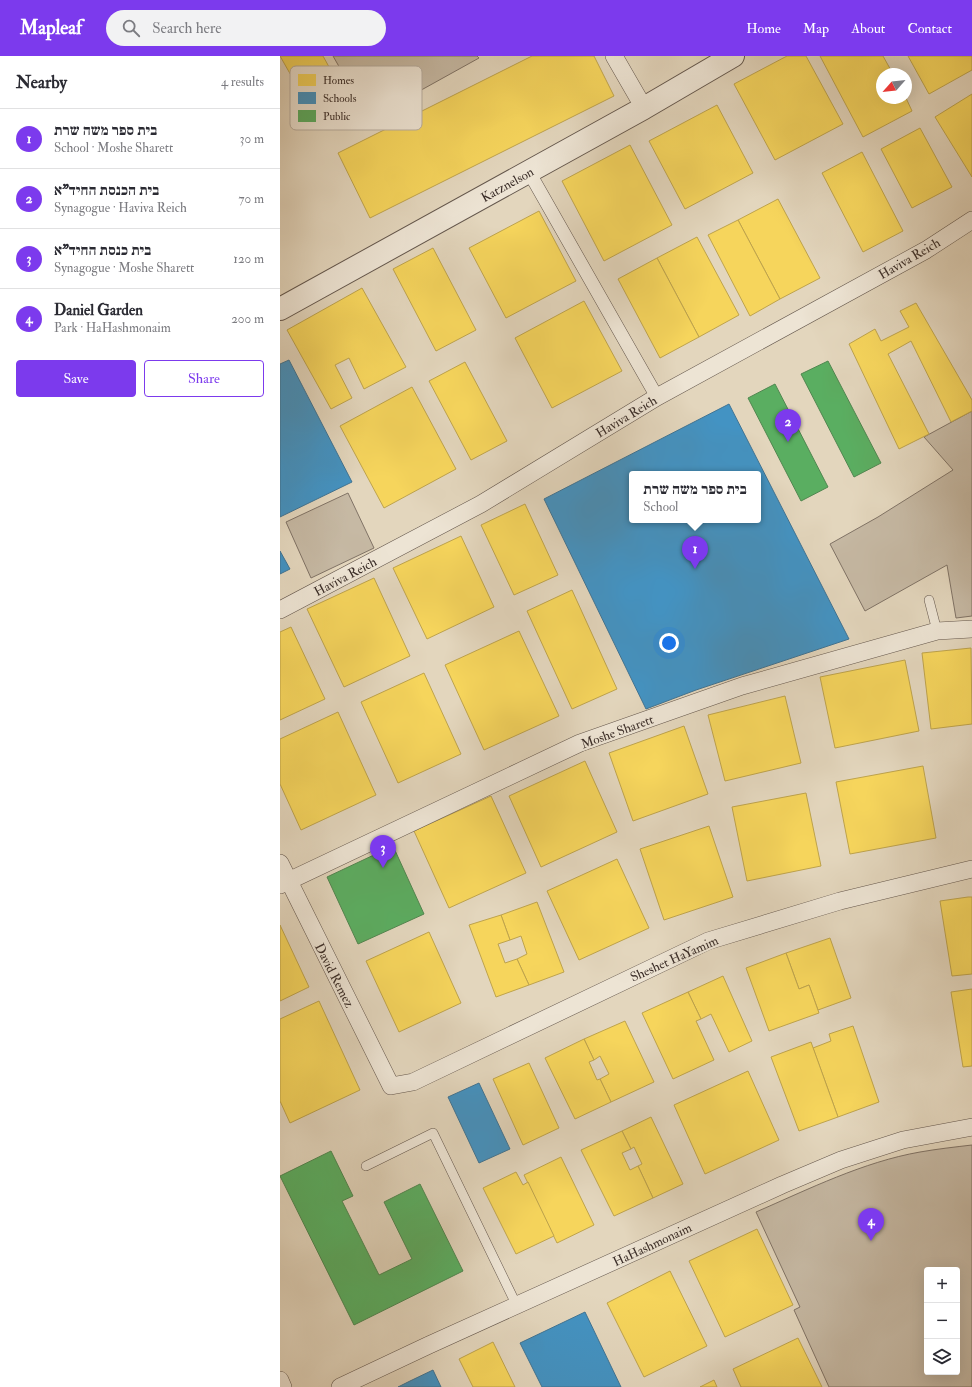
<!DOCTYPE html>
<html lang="en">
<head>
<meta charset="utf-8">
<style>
  body { margin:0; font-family:"IM FELL Double Pica","Frank Ruhl Libre",serif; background:#f2f2f3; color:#2b2b33 }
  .controls { position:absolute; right:12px; bottom:12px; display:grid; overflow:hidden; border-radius:4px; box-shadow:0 4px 16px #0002 }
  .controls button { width:36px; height:36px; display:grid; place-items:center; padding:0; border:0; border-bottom:1px solid #e1e1e2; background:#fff; color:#2b2b33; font:20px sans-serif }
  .compass { position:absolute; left:596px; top:12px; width:36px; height:36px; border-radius:50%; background:#fff; box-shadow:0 4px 16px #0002; rotate:243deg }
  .you { position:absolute; left:389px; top:587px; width:14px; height:14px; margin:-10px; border:3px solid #fff; border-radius:50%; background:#1a73e8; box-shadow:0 0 0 6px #1a73e833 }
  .badge { display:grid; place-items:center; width:26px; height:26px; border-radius:50%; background:#7c3aed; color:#fff; font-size:13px; font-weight:700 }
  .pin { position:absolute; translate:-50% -33px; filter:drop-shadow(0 1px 2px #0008) }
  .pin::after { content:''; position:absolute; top:21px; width:14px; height:12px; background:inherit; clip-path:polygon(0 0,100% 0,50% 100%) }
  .popup { position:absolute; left:349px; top:415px; width:132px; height:52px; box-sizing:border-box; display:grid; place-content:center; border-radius:4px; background:#fff; filter:drop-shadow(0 1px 3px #0005); font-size:13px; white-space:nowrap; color:#7c7c81 }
  .popup b { font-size:15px; color:#2b2b33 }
  .popup::after { content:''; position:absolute; left:50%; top:100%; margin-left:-8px; border:8px solid transparent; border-top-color:#fff }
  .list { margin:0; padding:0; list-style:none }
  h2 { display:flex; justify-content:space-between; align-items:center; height:52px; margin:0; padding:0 16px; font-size:17px }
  h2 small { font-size:13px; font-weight:400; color:#7c7c81 }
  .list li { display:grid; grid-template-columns:26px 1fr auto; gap:12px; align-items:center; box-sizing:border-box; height:60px; padding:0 16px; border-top:1px solid #e1e1e2 }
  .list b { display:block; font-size:15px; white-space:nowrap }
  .list p { margin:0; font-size:13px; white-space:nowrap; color:#7c7c81 }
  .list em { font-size:13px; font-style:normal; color:#7c7c81 }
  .actions { display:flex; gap:8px; padding:12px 16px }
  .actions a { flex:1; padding:9px 0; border:1px solid #7c3aed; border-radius:4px; text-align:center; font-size:14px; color:#7c3aed }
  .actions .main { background:#7c3aed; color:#fff }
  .icon { flex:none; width:22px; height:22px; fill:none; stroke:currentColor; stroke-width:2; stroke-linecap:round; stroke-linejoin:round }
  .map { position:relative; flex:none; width:692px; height:1331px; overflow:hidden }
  header { display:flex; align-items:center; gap:24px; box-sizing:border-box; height:56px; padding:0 20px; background:#7c3aed; color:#fff }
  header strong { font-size:19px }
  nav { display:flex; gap:22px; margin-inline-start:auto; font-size:14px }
  .search { width:280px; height:36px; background:#f2f2f3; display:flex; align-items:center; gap:10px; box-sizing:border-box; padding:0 14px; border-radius:22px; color:#7c7c81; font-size:15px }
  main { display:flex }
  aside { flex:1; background:#fff }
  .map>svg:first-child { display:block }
  .green { fill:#c6b9a4; stroke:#807366; fill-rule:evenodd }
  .homes { fill:#f6d55c; stroke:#bea34c }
  .schools { fill:#4393c3; stroke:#407494; fill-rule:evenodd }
  .public { fill:#5aae61; stroke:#508750 }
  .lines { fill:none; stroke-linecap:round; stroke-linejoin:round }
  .service-casing { stroke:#64574d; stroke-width:10 }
  .pedestrian-casing { stroke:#64574d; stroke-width:14 }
  .minor-casing { stroke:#64574d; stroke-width:18 }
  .tertiary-casing { stroke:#64574d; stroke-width:24 }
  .service { stroke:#ede4d4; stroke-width:9 }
  .pedestrian { stroke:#ede4d4; stroke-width:13 }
  .minor { stroke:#ede4d4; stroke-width:17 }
  .tertiary { stroke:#ede4d4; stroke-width:22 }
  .labels { text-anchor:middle; stroke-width:4; stroke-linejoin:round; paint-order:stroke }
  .street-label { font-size:13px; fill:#3a2d28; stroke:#ede4d4 }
  .key { fill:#ede4d4; stroke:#b7ada0; stroke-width:1 }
  .key-label { font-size:11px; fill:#3a2d28 }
</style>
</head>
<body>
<header>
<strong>Mapleaf</strong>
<div class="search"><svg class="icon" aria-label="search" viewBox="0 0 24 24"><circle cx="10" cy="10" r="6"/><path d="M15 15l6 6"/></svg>Search here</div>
<nav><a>Home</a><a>Map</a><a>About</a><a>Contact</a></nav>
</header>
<main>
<aside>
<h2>Nearby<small>4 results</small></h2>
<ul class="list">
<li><span class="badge">1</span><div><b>בית ספר משה שרת</b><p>School · Moshe Sharett</p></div><em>30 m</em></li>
<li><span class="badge">2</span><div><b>בית הכנסת החיד&quot;א</b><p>Synagogue · Haviva Reich</p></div><em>70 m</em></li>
<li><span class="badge">3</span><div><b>בית כנסת החיד&quot;א</b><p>Synagogue · Moshe Sharett</p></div><em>120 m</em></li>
<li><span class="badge">4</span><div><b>Daniel Garden</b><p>Park · HaHashmonaim</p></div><em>200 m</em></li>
</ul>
<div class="actions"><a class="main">Save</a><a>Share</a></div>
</aside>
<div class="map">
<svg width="692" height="1331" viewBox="0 0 692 1331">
  <rect width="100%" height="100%" fill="#e3d6bd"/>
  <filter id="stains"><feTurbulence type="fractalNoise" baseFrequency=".005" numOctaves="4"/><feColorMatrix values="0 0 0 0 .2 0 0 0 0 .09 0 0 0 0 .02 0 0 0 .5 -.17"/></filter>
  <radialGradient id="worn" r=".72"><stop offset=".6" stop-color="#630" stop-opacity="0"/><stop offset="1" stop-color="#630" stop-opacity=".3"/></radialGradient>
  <g class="green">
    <path d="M53 0H197L199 2 89 63Z"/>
    <path d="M692 355V560L676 562 667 509 585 555 550 488 598 461 673 414 644 381Z"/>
    <path d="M68 437 94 492 31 522 6 466Z"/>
    <path d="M692 1089V1331H549L514 1254 520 1251 476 1156C529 1133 583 1106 640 1096 657 1093 675 1091 692 1089ZM647 1214H677V1316H647Z"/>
  </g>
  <g class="homes">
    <path d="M0 0H43L65 40 33 58Z"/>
    <path d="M252 0H314L334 40 90 162 58 97Z"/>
    <path d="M507 0H526L563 68 495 104 454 28Z"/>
    <path d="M540 0H603L613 18H602V42H626L632 55 583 81Z"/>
    <path d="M628 0H692V14L649 38Z"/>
    <path d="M692 38V121L655 61Z"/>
    <path d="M437 49 473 117 405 153 369 85Z"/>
    <path d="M640 72 672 131 632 152 601 93Z"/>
    <path d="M350 89 392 169 324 205 282 125Z"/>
    <path d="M582 96 623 175 583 196 542 117Z"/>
    <path d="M498 143 540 222 500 243 458 164Z"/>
    <path d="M259 155 296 225 226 262 189 192Z"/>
    <path d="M458 164 500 243 470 260 428 179Z"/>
    <path d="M417 181 459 259 419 281 377 202Z"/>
    <path d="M153 192 196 274 156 295 113 213Z"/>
    <path d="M377 202 419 281 380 302 338 223Z"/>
    <path d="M82 232 126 311 84 333 69 302 55 309 72 342 51 353 7 274Z"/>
    <path d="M304 245 342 315 272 352 235 282Z"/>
    <path d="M636 247 692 344V355L671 366 631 285 608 298 649 378 619 393 569 288 595 273 601 285 629 271 620 255Z"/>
    <path d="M185 306 227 385 191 404 149 325Z"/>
    <path d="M132 331 176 413 104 452 60 370Z"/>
    <path d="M245 448 278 519 234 539 201 469Z"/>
    <path d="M181 480 214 551 147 583 113 512Z"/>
    <path d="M94 522 130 600 64 631 27 553Z"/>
    <path d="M292 534 337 633 292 653 247 555Z"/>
    <path d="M11 571 45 643 0 664V576Z"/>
    <path d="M239 575 279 660 204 694 165 609Z"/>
    <path d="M691 592 692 668 651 673 642 597Z"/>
    <path d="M625 604 639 675 555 692 540 621Z"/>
    <path d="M144 617 181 698 118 727 81 646Z"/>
    <path d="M505 640 521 707 445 725 428 659Z"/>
    <path d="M58 656 96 739 21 774 0 728V683Z"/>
    <path d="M404 670 428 738 353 765 329 697Z"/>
    <path d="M305 705 337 776 261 811 229 740Z"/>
    <path d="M643 710 656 782 570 798 556 726Z"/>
    <path d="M526 737 541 810 467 825 452 751Z"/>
    <path d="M211 740 246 817 169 852 134 775Z"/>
    <path d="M429 770 453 841 384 864 360 793Z"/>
    <path d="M337 803 369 872 299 904 267 835Z"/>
    <path d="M688 841H692V918L672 920 660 845Z"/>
    <path d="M257 846 284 916 249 929 237 903 247 898 241 880 230 884 221 859Z"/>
    <path d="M221 859 230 884 218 888 225 907 237 903 249 929 216 941 189 869Z"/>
    <path d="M0 869 29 931 0 945Z"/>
    <path d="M149 876 181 947 119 976 86 905Z"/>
    <path d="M550 882 571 942 538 954 529 929 519 933 506 897Z"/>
    <path d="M506 897 519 933 529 929 539 957 489 975 466 912Z"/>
    <path d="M443 920 472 985 449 996 431 958 421 963 408 936Z"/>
    <path d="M692 933V1010L683 1011 671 936Z"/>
    <path d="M408 936 421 963 416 965 434 1004 393 1023 362 957Z"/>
    <path d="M39 945 80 1034 10 1067 0 1045V963Z"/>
    <path d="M345 965 374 1026 331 1046 320 1023 329 1018 320 1000 314 1004 304 983Z"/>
    <path d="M573 970 599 1046 558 1061 533 992 551 985 549 978Z"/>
    <path d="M304 983 314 1004 309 1006 317 1024 320 1023 331 1046 295 1063 265 1002Z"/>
    <path d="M531 986 558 1061 519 1075 491 1001Z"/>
    <path d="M249 1007 279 1072 243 1089 213 1023Z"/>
    <path d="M468 1015 499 1084 425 1118 394 1049Z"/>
    <path d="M371 1061 403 1128 373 1142 358 1110 362 1108 354 1091 351 1093 342 1075Z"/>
    <path d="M342 1075 351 1093 342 1097 350 1114 358 1110 373 1142 334 1160 301 1094Z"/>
    <path d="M281 1101 314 1169 277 1187 244 1119Z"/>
    <path d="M236 1116 243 1129 248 1126 274 1180 236 1198 203 1132Z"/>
    <path d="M477 1173 513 1249 445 1281 409 1205Z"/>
    <path d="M390 1215 427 1290 364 1321 327 1247Z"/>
    <path d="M518 1282 542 1331H461L453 1313Z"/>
    <path d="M213 1286 235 1331H193L179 1303Z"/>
    <path d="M434 1324 437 1331H420Z"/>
  </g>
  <g class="schools">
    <path d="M9 304 72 426 0 461V308Z"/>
    <path d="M449 348 569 583 416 634 366 653 264 443ZM352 418H478V464H352Z"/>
    <path d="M0 495 10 513 0 518Z"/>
    <path d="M199 1027 230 1093 199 1107 168 1041Z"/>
    <path d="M305 1256 341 1331H262L240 1287Z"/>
    <path d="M153 1314 161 1331H118L130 1325Z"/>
  </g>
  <g class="public">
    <path d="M548 305 601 407 574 421 521 318Z"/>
    <path d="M495 328 548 431 521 445 468 342Z"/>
    <path d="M113 790 144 858 78 888 47 821Z"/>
    <path d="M51 1095 73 1140 62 1145 99 1219 132 1203 104 1146 140 1128 183 1215 74 1269 0 1120Z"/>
  </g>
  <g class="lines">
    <g class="service-casing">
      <g id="service">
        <path d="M649 544 657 575"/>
        <path d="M86 1110 153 1077 237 1250"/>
      </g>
    </g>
    <g class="pedestrian-casing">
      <path id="pedestrian" d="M249 116 377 341"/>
    </g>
    <g class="minor-casing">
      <g id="minor">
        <path d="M334 0 364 52"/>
        <path d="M0 554 201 448 377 341 646 194 692 164"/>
        <path d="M0 807 111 1030 133 1026 428 885 560 845 692 813"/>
        <path d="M0 829 300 687 462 630 657 575 692 573"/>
        <path d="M0 1324 3 1331"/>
        <path d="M60 1331 149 1289 502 1129 561 1104 623 1084 692 1071"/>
      </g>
    </g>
    <g class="tertiary-casing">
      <path id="tertiary" d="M0 253 364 52 453 0"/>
    </g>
    <use href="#service" class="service"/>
    <use href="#pedestrian" class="pedestrian"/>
    <use href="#minor" class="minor"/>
    <use href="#tertiary" class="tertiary"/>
  </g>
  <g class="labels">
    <g class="street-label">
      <text transform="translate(227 128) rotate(-29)" y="5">Katznelson</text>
      <text transform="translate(629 202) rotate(-30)" y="5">Haviva Reich</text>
      <text transform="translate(346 360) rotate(-31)" y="5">Haviva Reich</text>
      <text transform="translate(65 520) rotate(-28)" y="5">Haviva Reich</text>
      <text transform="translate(337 675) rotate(-20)" y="5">Moshe Sharett</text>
      <text transform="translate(394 902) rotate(-24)" y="5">Sheshet HaYamim</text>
      <text transform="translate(55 919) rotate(63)" y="5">David Remez</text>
      <text transform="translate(372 1188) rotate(-25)" y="5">HaHashmonaim</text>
    </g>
  </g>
  <rect x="10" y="10" width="132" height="64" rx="6" class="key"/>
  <rect x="18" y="18" width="18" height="12" fill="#f6d55c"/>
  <rect x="18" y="36" width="18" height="12" fill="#4393c3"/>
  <rect x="18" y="54" width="18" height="12" fill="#5aae61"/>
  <g class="key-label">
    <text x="43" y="28">Homes</text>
    <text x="43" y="46">Schools</text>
    <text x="43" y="64">Public</text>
  </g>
  <rect width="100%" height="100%" filter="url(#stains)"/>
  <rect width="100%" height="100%" fill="url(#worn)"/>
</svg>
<div class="controls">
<button>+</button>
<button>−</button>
<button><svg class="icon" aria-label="layers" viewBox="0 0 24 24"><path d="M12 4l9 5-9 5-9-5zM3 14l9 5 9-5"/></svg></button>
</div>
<svg class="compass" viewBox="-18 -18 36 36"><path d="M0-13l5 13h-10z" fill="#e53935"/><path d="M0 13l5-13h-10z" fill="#7c7c81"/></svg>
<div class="you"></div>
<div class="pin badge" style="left:415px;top:513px">1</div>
<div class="popup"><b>בית ספר משה שרת</b>School</div>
<div class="pin badge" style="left:508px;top:386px">2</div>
<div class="pin badge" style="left:103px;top:812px">3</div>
<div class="pin badge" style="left:591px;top:1185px">4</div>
</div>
</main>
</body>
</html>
